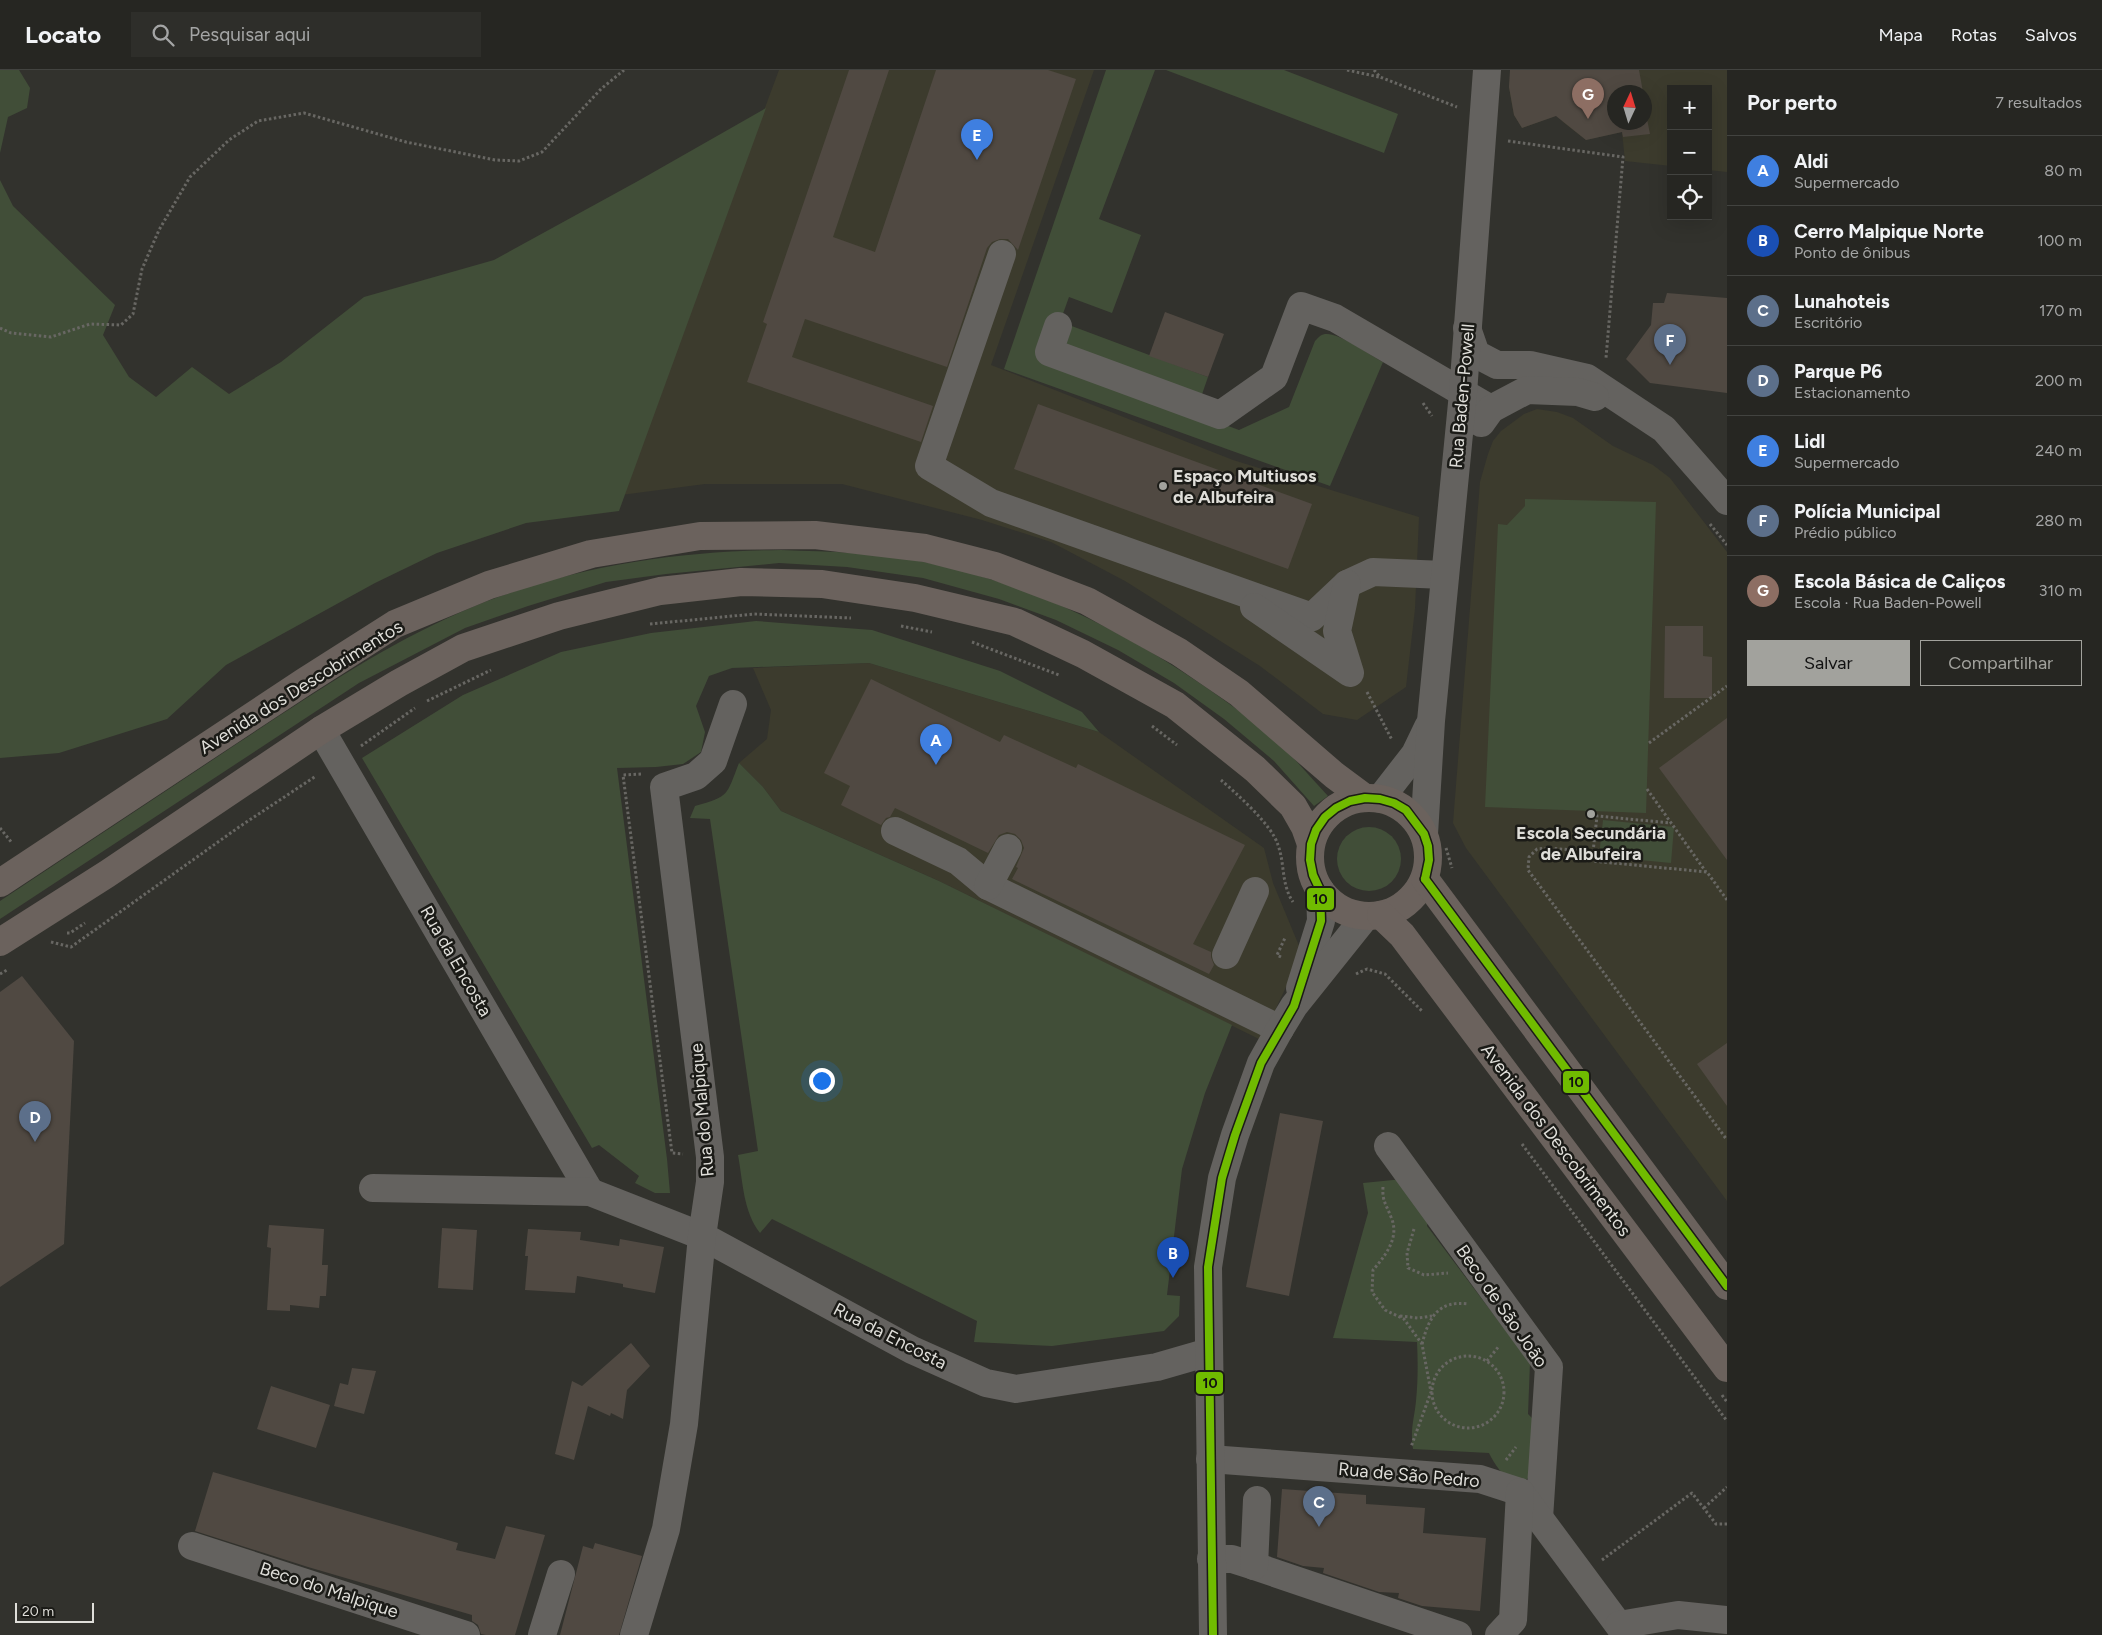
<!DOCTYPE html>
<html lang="pt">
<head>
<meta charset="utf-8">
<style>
  body { margin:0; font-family:Figtree,sans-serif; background:#2e2e2a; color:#f1f3f6 }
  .controls { position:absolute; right:15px; top:15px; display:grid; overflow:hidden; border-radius:0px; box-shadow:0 5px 20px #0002 }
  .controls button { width:45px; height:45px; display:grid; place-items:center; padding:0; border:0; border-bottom:1px solid #424340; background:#262622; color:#f1f3f6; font:25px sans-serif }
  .compass { position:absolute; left:1607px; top:15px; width:45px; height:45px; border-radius:50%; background:#262622; box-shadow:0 5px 20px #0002; rotate:4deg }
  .scale { position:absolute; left:15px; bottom:12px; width:79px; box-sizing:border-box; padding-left:5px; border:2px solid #dfded9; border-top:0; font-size:14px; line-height:18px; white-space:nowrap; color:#dfded9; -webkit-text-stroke:4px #1b1b17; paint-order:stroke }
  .you { position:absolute; left:821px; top:1010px; width:18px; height:18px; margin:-12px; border:4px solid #fff; border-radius:50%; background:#1a73e8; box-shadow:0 0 0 8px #1a73e833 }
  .badge { display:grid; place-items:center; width:32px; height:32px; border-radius:50%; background:#a2a29d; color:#fff; font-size:16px; font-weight:700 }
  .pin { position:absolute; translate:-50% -41px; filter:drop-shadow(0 1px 2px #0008) }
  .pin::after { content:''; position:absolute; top:26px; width:18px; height:15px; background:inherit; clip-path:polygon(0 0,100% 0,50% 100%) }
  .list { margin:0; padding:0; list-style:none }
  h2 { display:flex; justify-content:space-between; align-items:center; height:65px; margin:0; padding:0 20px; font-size:21px }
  h2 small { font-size:16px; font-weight:400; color:#a4a5a5 }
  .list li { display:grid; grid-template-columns:32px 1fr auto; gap:15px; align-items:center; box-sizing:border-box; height:70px; padding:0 20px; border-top:1px solid #424340 }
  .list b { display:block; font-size:19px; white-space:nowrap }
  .list p { margin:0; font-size:16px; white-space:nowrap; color:#a4a5a5 }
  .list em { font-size:16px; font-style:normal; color:#a4a5a5 }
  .actions { display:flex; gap:10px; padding:15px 20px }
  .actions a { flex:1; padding:11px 0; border:1px solid #a2a29d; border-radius:0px; text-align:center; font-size:18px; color:#a2a29d }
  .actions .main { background:#a2a29d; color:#111 }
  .icon { flex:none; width:28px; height:28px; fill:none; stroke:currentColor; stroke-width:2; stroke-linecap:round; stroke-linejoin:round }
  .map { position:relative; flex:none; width:1727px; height:1565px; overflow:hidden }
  header { display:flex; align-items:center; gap:30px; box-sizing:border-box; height:70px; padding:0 25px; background:#262622; border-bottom:1px solid #424340 }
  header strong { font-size:24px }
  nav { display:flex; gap:28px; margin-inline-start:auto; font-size:18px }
  .search { width:350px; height:45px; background:#2e2e2a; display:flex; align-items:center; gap:12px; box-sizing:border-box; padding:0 18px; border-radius:0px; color:#a4a5a5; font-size:19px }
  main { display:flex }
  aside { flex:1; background:#262622 }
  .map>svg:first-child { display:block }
  .built { fill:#3c3b2d; fill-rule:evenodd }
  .green { fill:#414e38 }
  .building { fill:#504942 }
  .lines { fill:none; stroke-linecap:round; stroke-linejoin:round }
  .path { stroke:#686763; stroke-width:3; stroke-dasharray:2.5 2.5; stroke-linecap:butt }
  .minor { stroke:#64625f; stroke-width:28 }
  .major { stroke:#6b625d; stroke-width:28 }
  .bus-1-casing { stroke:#1b1b17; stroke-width:11 }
  .bus-1 { stroke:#70bb00; stroke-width:8 }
  .poi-dot { fill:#a2a29d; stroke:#1b1b17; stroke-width:2 }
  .labels { text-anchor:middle; stroke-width:5; stroke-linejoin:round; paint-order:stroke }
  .street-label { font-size:18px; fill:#dfded9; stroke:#1b1b17 }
  .poi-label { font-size:18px; font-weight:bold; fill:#dfded9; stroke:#1b1b17; text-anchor:start }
  .line-badge { stroke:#1b1b17; stroke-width:2 }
  .pale-badge-label { font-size:14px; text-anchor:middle; font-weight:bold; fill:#111 }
</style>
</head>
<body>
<header>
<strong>Locato</strong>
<div class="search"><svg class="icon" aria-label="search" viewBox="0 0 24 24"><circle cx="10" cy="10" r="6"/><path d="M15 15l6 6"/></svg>Pesquisar aqui</div>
<nav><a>Mapa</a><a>Rotas</a><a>Salvos</a></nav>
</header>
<main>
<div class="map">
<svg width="1727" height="1565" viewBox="0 0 1727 1565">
  <rect width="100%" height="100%" fill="#32322d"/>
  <g class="built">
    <path d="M779 0H1094L991 295 1233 390 1419 447 1415 539 1406 617 1357 650 1323 644 1260 596 1125 511 1051 472 982 450 842 414H705L621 425Z"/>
    <path d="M1511 0H1727V102L1708 100V19H1671V96L1625 91 1622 62 1586 70 1563 52 1558 45 1522 58 1514 45 1512 35 1509 17ZM1614 22H1644V52H1614Z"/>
    <path d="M1537 339 1557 342 1573 348 1613 376 1653 395 1670 408 1727 482V1131L1466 778 1453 753 1480 412 1488 384 1493 371 1501 361 1524 344Z"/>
    <path d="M869 593 1099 662 1264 778 1273 813 1302 883 1261 970 939 811 781 741 763 717 739 693 767 669 771 640 753 598Z"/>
  </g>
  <g class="green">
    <path d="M0 0H19L30 18 27 38 8 47 0 83Z"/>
    <path d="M1106 0H1155L1099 149 1141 165 1112 243 1069 227 1060 252 1049 248 1036 285 1239 360 1289 337 1315 271C1318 268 1320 265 1325 264 1339 262 1370 285 1383 292L1330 416 1004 299Z"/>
    <path d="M1166 0H1284L1398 44 1384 83Z"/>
    <path d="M766 38 619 441 526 453 437 483 375 513 226 595 167 649 59 683 0 688V110L13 136 115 235 103 265 129 307 156 327 192 297 229 324 281 292 364 227 494 190 638 111Z"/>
    <path d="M1069 255 1208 307 1200 330 1067 276 1066 265Z"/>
    <path d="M1525 429 1656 432 1646 743 1485 737 1498 454 1507 455 1525 436Z"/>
    <path d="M781 480C830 482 881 482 929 493 1029 514 1120 559 1204 616 1233 636 1262 657 1287 681 1301 696 1314 711 1328 726L1314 736 1274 691 1224 649 1174 613 1118 580 1056 550 999 529 923 508 847 497 779 493 666 504 606 512 528 536 465 558 359 613 0 849V831C79 778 159 726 238 673 310 626 381 577 461 542 561 498 672 481 781 480Z"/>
    <path d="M756 551 872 560 1000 601 1082 642 1099 662 869 593 732 598 709 606 696 636 705 662 701 682 683 694 656 697 617 698 667 1089 670 1123H655L635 1113 639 1106 599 1075 592 1078 362 688 463 625 561 582 651 563Z"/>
    <path d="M739 693 763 717 781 741 939 811 1232 955 1205 1023 1182 1099 1167 1225 1180 1226 1179 1246 1164 1261 1052 1276 974 1272 977 1251 772 1149 760 1163C743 1141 743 1112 738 1085L758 1081 710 749 690 748 695 736C730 726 726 726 739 693Z"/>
    <path d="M1603 750 1674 757 1671 793 1599 786Z"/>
    <circle cx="1369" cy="789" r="32"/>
    <path d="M1403 1109 1429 1144 1427 1156 1530 1293 1528 1344 1538 1354V1393L1527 1409C1524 1410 1518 1411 1515 1411 1503 1408 1494 1393 1489 1383L1413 1379C1410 1358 1414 1351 1416 1331 1418 1311 1418 1292 1417 1272L1333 1268 1368 1143 1363 1113Z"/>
  </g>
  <g class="building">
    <path d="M849 0H889L833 167 875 182 936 0H1048L1076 9 1018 180 1008 169H1000L992 172 987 178 947 297 805 249 792 287 933 336 921 372 747 312 767 254 763 252Z"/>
    <path d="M1510 0H1639L1643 22H1614V52H1644V34L1650 64 1623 67 1622 62 1586 70 1556 46 1522 58 1514 45 1509 17Z"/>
    <path d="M1667 223 1727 228V323L1650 313 1626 289 1651 255 1653 233H1664Z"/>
    <path d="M1165 242 1224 264 1208 307 1149 286Z"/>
    <path d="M1038 334 1312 434 1288 499 1014 399Z"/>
    <path d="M1665 556H1703V586L1712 587V628H1664Z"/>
    <path d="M871 609 1000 672 1004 665 1076 698 1078 694 1245 775 1193 874 1211 882V887L1214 895 1209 904 1012 809 1018 798 1016 797 1024 778 1021 770 1015 764 1007 762 999 765 988 783 895 738 890 747 886 748 881 755 841 735 850 716 824 703Z"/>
    <path d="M1727 648V790L1659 698Z"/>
    <path d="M22 906 74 971 64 1174 0 1217V922Z"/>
    <path d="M1727 973V1036L1697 994Z"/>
    <path d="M1280 1043 1323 1051 1289 1226 1246 1217Z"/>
    <path d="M269 1155 324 1159 322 1195H328L326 1226H320L319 1238 290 1235V1241L267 1240 271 1178 267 1177Z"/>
    <path d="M442 1158 477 1160 473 1220 438 1218Z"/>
    <path d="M528 1159 581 1162 580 1170 619 1176 620 1169 664 1177 655 1223 623 1217V1214L577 1206 575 1223 525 1220 528 1186H525Z"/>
    <path d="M631 1273 650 1296 627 1320 623 1349 611 1343 610 1346 588 1336 574 1390 555 1384 572 1311 582 1316Z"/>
    <path d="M352 1298 376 1301 364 1344 334 1336 340 1313 348 1315Z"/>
    <path d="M271 1316 330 1335 316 1378 257 1359Z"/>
    <path d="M213 1402 458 1473 456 1480 495 1489 506 1456 545 1465 515 1565H486L481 1564 478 1555 472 1551V1545L308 1497 195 1461Z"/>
    <path d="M1282 1419 1366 1425V1434L1425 1438 1423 1463 1486 1468 1480 1541 1422 1536 1398 1528 1399 1523 1379 1522 1323 1503 1324 1498 1303 1496 1277 1487Z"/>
    <path d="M595 1473 642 1486 619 1565H560L583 1476 593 1479Z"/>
  </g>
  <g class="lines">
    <g class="path">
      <path d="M1347 0 1379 7"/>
      <path d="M1374 0 1380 7 1457 37"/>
      <path d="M1508 71 1623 87 1606 288"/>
      <path d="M0 258 11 263 51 267 90 254 121 255 133 244 142 199 159 160 190 107 229 70 258 51 304 43 406 72 495 90 519 91 542 82 601 19 624 0"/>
      <path d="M1423 333 1432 346"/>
      <path d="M1710 454 1727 475"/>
      <path d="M650 554 754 544 851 548"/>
      <path d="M901 556 932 562"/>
      <path d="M972 572 1059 605"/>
      <path d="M1367 622 1392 670"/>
      <path d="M427 631 491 600"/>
      <path d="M1152 656 1177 675"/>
      <path d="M1649 673 1727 616"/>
      <path d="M361 676 415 638"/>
      <path d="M641 704 623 705 672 1083 683 1084"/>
      <path d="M1221 710C1237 724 1272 755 1278 775 1285 794 1281 814 1293 832"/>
      <path d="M1647 719 1706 802"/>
      <path d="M0 758 12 773"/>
      <path d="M1446 778 1452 798"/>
      <path d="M1593 782 1597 746 1671 753"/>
      <path d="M1727 830 1707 802 1592 791 1593 782 1550 778 1537 779 1529 787 1528 800 1727 1070"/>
      <path d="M67 863H70L85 853"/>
      <path d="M51 872 71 877 239 757 316 706"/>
      <path d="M1281 887 1277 885 1285 868"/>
      <path d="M0 904 7 900"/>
      <path d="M1356 904 1367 899 1385 904 1422 941"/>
      <path d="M1522 1074 1727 1351"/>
      <path d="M1383 1117C1382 1131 1386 1134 1391 1147 1400 1167 1386 1185 1373 1200L1372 1222 1385 1240 1404 1249 1422 1274 1431 1322 1411 1377"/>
      <path d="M1414 1159 1407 1183 1408 1198 1424 1205 1448 1203"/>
      <path d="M1400 1246 1418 1248 1432 1246"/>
      <path d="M1422 1274C1429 1247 1438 1230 1469 1234"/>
      <circle cx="1468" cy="1322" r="36"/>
      <path d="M1487 1291 1499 1276"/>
      <path d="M1722 1325 1727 1332"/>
      <path d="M1506 1390 1516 1377"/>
      <path d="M1704 1438 1727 1417"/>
      <path d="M1602 1490 1692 1423 1716 1454H1727"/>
    </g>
    <g class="minor">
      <path d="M1002 184 929 396 991 433 1312 547 1347 514 1373 502 1444 505"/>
      <path d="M1058 256 1049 282 1220 345 1274 307 1301 236 1335 248 1491 339"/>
      <path d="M1467 258 1476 284 1497 295H1530L1587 308 1664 359 1727 431"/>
      <path d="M1481 353 1491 339 1527 320 1578 322 1595 327"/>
      <path d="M1254 537 1350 603 1337 561 1347 514"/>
      <path d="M321 660 590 1122"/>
      <path d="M1380 729 1415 684 1428 657"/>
      <path d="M895 761 958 791 988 816 1280 959"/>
      <path d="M1424 764 1431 651 1463 323 1487 0"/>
      <path d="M988 816 1008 778"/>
      <path d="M1226 885 1255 821"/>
      <path d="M1300 918 1321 851 1320 820"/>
      <path d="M1388 1076 1549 1297 1539 1448"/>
      <path d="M373 1118 590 1122 702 1166 912 1280 986 1313 1016 1319 1157 1297 1209 1282"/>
      <path d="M1210 1389 1480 1409 1520 1422 1626 1565"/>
      <path d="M192 1476 466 1565"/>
      <path d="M1211 1489H1232L1254 1496 1458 1565"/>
      <path d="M1254 1496 1257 1430"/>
      <path d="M1619 1555 1678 1545 1727 1550"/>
      <path d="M542 1565 561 1504"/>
      <path d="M634 1565 666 1459 684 1354 702 1166 710 1112V1087L664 717 696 706 713 691 733 634"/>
      <path d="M1213 1565 1208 1197 1222 1108 1235 1065 1261 993 1280 959 1294 936 1366 846"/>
      <path d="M1499 1565 1513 1550 1520 1422"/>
    </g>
    <g class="major">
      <circle cx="1369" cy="787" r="59"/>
      <path d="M1425 809 1727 1216"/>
      <path d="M0 813 304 612 395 554 489 515 591 484 700 466 815 465 925 478 995 496 1087 531 1179 582 1239 623 1334 705 1365 728"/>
      <path d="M1381 845 1402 865 1727 1298"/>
      <path d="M0 872 107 804 321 660 399 613 463 578 559 546 660 521 741 512 822 514 915 528 1015 552 1083 584 1175 635 1255 699 1293 736 1305 757 1311 774"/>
    </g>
    <g class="bus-1-casing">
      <g id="bus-1">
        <path d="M1425 809 1727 1216"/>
        <path d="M1213 1565 1208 1197 1222 1108 1235 1065 1261 993 1294 936 1321 851 1320 820 1313 805 1310 790 1311 774 1316 760 1325 747 1336 738 1350 731 1365 728 1380 729 1394 733 1406 740 1424 764 1428 776 1429 790 1425 809"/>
      </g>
    </g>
    <use href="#bus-1" class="bus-1"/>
  </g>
  <g class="poi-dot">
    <circle cx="1163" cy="416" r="5"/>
    <circle cx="1591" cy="744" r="5"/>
  </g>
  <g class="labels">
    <g class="street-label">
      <text transform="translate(1462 326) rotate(-85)" y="6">Rua Baden-Powell</text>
      <text transform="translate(301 617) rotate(-32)" y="6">Avenida dos Descobrimentos</text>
      <text transform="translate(456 891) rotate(60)" y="6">Rua da Encosta</text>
      <text transform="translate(702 1040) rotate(-95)" y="6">Rua do Malpique</text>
      <text transform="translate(1556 1070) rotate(53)" y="6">Avenida dos Descobrimentos</text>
      <text transform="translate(1502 1236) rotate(55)" y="6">Beco de São João</text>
      <text transform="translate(890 1266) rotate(27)" y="6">Rua da Encosta</text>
      <text transform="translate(1409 1405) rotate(5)" y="6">Rua de São Pedro</text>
      <text transform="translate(329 1520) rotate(18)" y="6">Beco do Malpique</text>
    </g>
    <g class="poi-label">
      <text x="1173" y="412">Espaço Multiusos<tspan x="1173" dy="21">de Albufeira</tspan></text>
      <text x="1591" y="769" text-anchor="middle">Escola Secundária<tspan x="1591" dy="21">de Albufeira</tspan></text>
    </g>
  </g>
  <g class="line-badge">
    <rect x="1306" y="817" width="29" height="24" rx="5" fill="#70bb00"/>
    <rect x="1562" y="1000" width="28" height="24" rx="5" fill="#70bb00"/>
    <rect x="1195" y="1301" width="29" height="24" rx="5" fill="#70bb00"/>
  </g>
  <g class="pale-badge-label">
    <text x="1320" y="834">10</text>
    <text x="1576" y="1017">10</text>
    <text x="1210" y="1318">10</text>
  </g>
</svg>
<div class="controls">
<button>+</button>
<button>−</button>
<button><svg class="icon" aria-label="locate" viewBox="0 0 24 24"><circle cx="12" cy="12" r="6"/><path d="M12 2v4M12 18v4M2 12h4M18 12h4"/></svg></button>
</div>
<svg class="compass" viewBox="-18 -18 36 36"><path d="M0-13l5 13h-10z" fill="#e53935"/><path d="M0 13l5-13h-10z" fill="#a4a5a5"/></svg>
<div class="scale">20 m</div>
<div class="you"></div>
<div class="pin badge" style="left:936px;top:695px;background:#3f7fe0">A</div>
<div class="pin badge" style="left:1173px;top:1208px;background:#1a4fb4">B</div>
<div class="pin badge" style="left:1319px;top:1457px;background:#5c6f8a">C</div>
<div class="pin badge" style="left:35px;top:1072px;background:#5c6f8a">D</div>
<div class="pin badge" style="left:977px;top:90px;background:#3f7fe0">E</div>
<div class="pin badge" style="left:1670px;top:295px;background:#5c6f8a">F</div>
<div class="pin badge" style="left:1588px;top:49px;background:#8d6e63">G</div>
</div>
<aside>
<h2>Por perto<small>7 resultados</small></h2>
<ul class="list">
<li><span class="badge" style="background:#3f7fe0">A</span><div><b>Aldi</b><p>Supermercado</p></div><em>80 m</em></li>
<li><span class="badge" style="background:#1a4fb4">B</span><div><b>Cerro Malpique Norte</b><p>Ponto de ônibus</p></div><em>100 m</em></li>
<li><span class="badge" style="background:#5c6f8a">C</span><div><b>Lunahoteis</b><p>Escritório</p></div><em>170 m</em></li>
<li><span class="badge" style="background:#5c6f8a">D</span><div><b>Parque P6</b><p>Estacionamento</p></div><em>200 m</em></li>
<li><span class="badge" style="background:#3f7fe0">E</span><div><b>Lidl</b><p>Supermercado</p></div><em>240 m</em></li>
<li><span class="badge" style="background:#5c6f8a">F</span><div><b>Polícia Municipal</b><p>Prédio público</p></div><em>280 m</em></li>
<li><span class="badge" style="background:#8d6e63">G</span><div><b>Escola Básica de Caliços</b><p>Escola · Rua Baden-Powell</p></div><em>310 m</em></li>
</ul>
<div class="actions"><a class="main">Salvar</a><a>Compartilhar</a></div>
</aside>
</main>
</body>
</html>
